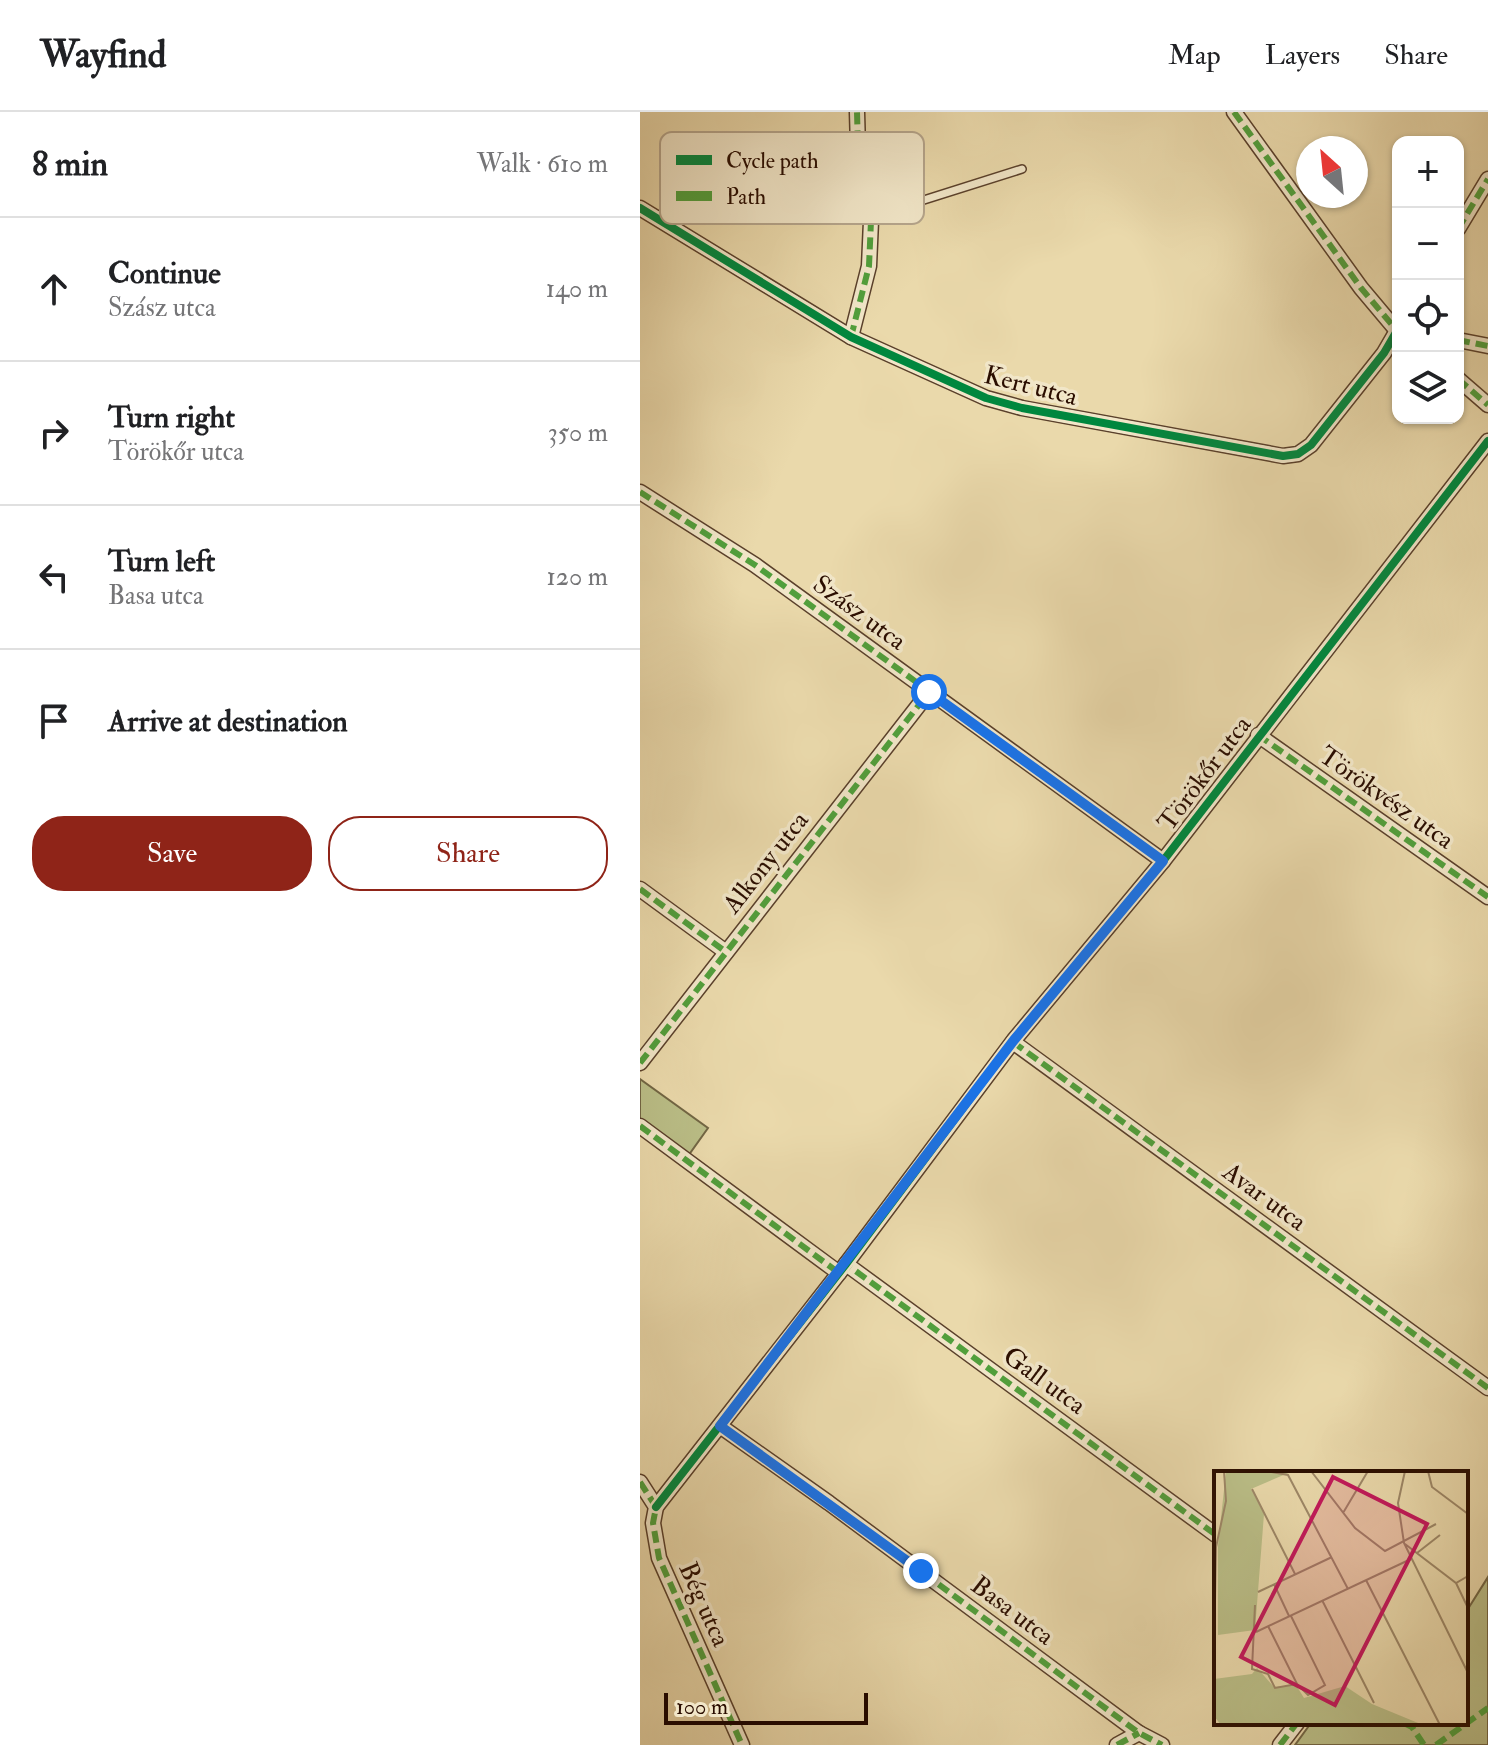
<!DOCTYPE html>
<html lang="en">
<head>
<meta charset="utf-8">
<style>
  body { margin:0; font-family:"IM FELL Double Pica",serif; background:#f6f6f6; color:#202124 }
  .controls { position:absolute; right:24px; top:24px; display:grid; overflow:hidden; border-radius:16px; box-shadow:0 2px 6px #0004 }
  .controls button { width:72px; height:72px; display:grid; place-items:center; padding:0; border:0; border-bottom:2px solid #e0e0e0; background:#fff; color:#202124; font:40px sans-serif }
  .compass { position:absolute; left:656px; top:24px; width:72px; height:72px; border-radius:50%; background:#fff; box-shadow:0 2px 6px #0004; rotate:333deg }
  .scale { position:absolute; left:24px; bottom:20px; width:204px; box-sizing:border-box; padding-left:8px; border:4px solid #2a0d00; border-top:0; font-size:22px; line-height:28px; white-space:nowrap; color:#2a0d00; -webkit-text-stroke:6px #f1e6c8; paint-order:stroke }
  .stop { position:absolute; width:24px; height:24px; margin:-18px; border:6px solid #1a73e8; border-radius:50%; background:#fff }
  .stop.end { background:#1a73e8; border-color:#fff; box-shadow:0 2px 8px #0008 }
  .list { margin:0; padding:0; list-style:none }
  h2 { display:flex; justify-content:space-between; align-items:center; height:104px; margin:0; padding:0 32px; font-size:34px }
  h2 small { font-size:26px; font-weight:400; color:#757577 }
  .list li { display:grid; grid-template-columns:52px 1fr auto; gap:24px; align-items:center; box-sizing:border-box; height:144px; padding:0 32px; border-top:2px solid #e0e0e0 }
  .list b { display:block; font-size:30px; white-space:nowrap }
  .list p { margin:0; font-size:26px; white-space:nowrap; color:#757577 }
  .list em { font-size:26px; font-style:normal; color:#757577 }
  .actions { display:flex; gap:16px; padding:24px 32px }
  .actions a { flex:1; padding:18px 0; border:2px solid #8f2418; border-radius:32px; text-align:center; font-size:28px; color:#8f2418 }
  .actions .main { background:#8f2418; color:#fff }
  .icon { flex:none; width:44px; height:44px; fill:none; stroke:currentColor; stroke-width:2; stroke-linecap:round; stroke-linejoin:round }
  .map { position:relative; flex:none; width:848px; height:1633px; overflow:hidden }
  header { display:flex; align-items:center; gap:48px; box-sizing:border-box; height:112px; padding:0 40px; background:#fff; border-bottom:2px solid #e0e0e0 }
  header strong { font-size:38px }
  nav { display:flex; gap:44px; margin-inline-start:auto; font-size:28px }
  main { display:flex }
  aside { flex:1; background:#fff }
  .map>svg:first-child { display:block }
  .green { fill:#babe87; stroke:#726644; stroke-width:2 }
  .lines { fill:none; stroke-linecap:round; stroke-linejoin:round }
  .service-casing { stroke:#5a402b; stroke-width:10 }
  .minor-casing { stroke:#5a402b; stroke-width:17 }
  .service { stroke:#f1e6c8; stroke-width:7 }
  .minor { stroke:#f1e6c8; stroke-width:14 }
  .quiet { stroke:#519f3c; stroke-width:6; stroke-dasharray:12 6; stroke-linecap:butt }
  .cycleway-casing { stroke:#f1e6c8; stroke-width:13 }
  .cycleway { stroke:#00873e; stroke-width:8 }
  .route { stroke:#1a73e8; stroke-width:10 }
  .labels { text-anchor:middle; stroke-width:7; stroke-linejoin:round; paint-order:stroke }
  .street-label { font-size:26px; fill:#2a0d00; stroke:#f1e6c8 }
  .inset-road { fill:none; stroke:#9d8767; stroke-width:2 }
  .view { fill:#c2185b; fill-opacity:0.15; stroke:#c2185b; stroke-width:4 }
  .inset-edge { fill:none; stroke:#2a0d00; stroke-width:4 }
  .key { fill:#f1e6c8; stroke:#b5a58c; stroke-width:2 }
  .key-label { font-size:22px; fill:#2a0d00 }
</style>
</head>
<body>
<header>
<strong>Wayfind</strong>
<nav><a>Map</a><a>Layers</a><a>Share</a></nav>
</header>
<main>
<aside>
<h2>8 min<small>Walk · 610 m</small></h2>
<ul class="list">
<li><svg class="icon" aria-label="ahead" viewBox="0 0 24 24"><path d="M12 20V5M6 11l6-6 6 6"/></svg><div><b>Continue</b><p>Szász utca</p></div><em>140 m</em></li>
<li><svg class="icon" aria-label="right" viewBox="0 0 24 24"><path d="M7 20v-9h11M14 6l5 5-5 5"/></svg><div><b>Turn right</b><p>Törökőr utca</p></div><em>350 m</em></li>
<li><svg class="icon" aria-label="left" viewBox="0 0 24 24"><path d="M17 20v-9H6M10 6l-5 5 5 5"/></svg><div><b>Turn left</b><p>Basa utca</p></div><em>120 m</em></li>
<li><svg class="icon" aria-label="arrive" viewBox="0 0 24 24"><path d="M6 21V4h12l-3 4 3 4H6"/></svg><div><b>Arrive at destination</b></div></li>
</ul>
<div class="actions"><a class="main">Save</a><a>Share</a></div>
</aside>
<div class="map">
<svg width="848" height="1633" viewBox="0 0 848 1633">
  <rect width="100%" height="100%" fill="#ead9ab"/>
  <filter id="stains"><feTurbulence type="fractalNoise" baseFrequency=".0025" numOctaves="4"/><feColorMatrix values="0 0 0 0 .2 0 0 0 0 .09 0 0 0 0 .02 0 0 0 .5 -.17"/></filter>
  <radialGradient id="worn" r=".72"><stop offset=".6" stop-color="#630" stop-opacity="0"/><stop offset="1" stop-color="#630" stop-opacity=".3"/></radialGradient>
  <g class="green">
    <path d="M0 967 68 1016 48 1044 0 1008Z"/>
    <path d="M848 1465V1633H655L671 1611H826V1500Z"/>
  </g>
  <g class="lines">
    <g class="service-casing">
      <path id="service" d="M230 105 382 57"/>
    </g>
    <g class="minor-casing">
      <g id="minor">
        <path d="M594 0 721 176 758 220"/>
        <path d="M0 96 211 225 346 286 382 296 643 344 658 342 671 333 744 241 758 217"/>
        <path d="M818 117 848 67"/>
        <path d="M211 225 229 154 231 109 218 36 217 0"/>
        <path d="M818 228 848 234"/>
        <path d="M818 267 848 293"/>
        <path d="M0 380 115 453 523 749"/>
        <path d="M618 623 848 785"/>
        <path d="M0 777 86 840"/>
        <path d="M373 930 848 1276"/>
        <path d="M0 951 289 580"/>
        <path d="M0 1014 199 1161"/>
        <path d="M206 1152 576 1423"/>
        <path d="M80 1314 189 1391 499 1621 522 1633"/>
        <path d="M0 1370 16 1395 13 1411 19 1446 102 1633"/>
        <path d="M16 1395 206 1152 374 928 523 749 848 329"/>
        <path d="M477 1633 499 1621"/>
        <path d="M640 1633 657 1611"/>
      </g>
    </g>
    <use href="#service" class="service"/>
    <use href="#minor" class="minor"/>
    <g class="quiet">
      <path d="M594 0 721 176 758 220"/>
      <path d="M818 117 848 67"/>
      <path d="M211 225 229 154 231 109 218 36 217 0"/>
      <path d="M818 228 848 234"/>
      <path d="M818 267 848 293"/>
      <path d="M0 380 115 453 523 749"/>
      <path d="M618 623 848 785"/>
      <path d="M0 777 86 840"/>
      <path d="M373 930 848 1276"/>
      <path d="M0 951 289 580"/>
      <path d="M0 1014 199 1161 196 1165"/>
      <path d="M210 1148 206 1152 576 1423"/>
      <path d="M80 1314 189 1391 499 1621 522 1633"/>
      <path d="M0 1370 16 1395 13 1411 19 1446 102 1633"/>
      <path d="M764 1611 772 1615 784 1633"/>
      <path d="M477 1633 499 1621"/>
      <path d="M640 1633 657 1611"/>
      <path d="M796 1633 848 1596"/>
    </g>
    <g class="cycleway-casing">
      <g id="cycleway">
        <path d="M0 96 211 225 346 286 382 296 643 344 658 342 671 333 744 241 758 217"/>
        <path d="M16 1395 206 1152 374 928 523 749 848 329"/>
      </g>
    </g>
    <use href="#cycleway" class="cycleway"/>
  </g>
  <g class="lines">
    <path class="route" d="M281 1459 80 1314 374 928 523 749 289 580"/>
  </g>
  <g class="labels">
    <g class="street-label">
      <text transform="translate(391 273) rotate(14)" y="9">Kert utca</text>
      <text transform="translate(220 500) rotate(36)" y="9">Szász utca</text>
      <text transform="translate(564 661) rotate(-53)" y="9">Törökőr utca</text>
      <text transform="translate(747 685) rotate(35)" y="9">Törökvész utca</text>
      <text transform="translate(125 750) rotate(-52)" y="9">Alkony utca</text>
      <text transform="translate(625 1084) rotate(36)" y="9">Avar utca</text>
      <text transform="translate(405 1268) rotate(36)" y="9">Gall utca</text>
      <text transform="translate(65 1492) rotate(66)" y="9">Bég utca</text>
      <text transform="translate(373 1498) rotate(37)" y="9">Basa utca</text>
    </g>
  </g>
  <g transform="translate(574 1359)">
    <rect width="254" height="254" fill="#ead9ab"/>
    <path d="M12 0H79L37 18 50 43 41 159 4 164V75ZM43 197 60 216 82 214 90 227 131 215 158 233 209 254H7L0 245V208L38 203Z" fill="#babe87"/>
    <path class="inset-road" d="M52 0 74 4 134 118M97 0 141 57 171 80 222 53M191 0 184 32 190 72 254 202M214 0 218 16 254 43M38 18 81 103M129 42 154 0M191 73 242 112 254 105M203 82 226 64M152 109 226 254M242 112 254 137M60 113 75 145M44 121 118 86M108 129 160 232M41 134 38 198 54 203 61 217 83 213M54 155 83 213 94 224 111 214 77 145M42 161 197 88M0 183 2 76 12 30 10 0"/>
    <path class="view" d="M119 6 213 53 121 234 27 186Z"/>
    <rect width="254" height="254" class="inset-edge"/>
  </g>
  <rect x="20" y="20" width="264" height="92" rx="12" class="key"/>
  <rect x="36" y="43" width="36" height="10" fill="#00873e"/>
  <rect x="36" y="79" width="36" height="10" fill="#519f3c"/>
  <g class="key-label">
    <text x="86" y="56">Cycle path</text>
    <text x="86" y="92">Path</text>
  </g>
  <rect width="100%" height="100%" filter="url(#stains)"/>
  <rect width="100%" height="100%" fill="url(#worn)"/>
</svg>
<div class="controls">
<button>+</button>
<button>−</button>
<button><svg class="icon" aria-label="locate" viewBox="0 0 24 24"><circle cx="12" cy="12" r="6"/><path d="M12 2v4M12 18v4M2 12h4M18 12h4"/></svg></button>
<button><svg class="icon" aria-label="layers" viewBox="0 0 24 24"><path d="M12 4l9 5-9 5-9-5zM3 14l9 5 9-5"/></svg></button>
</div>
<svg class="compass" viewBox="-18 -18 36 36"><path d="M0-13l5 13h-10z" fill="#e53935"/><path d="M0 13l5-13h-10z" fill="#757577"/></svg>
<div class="scale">100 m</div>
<div class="stop" style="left:289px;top:580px"></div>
<div class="stop end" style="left:281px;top:1459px"></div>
</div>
</main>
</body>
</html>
